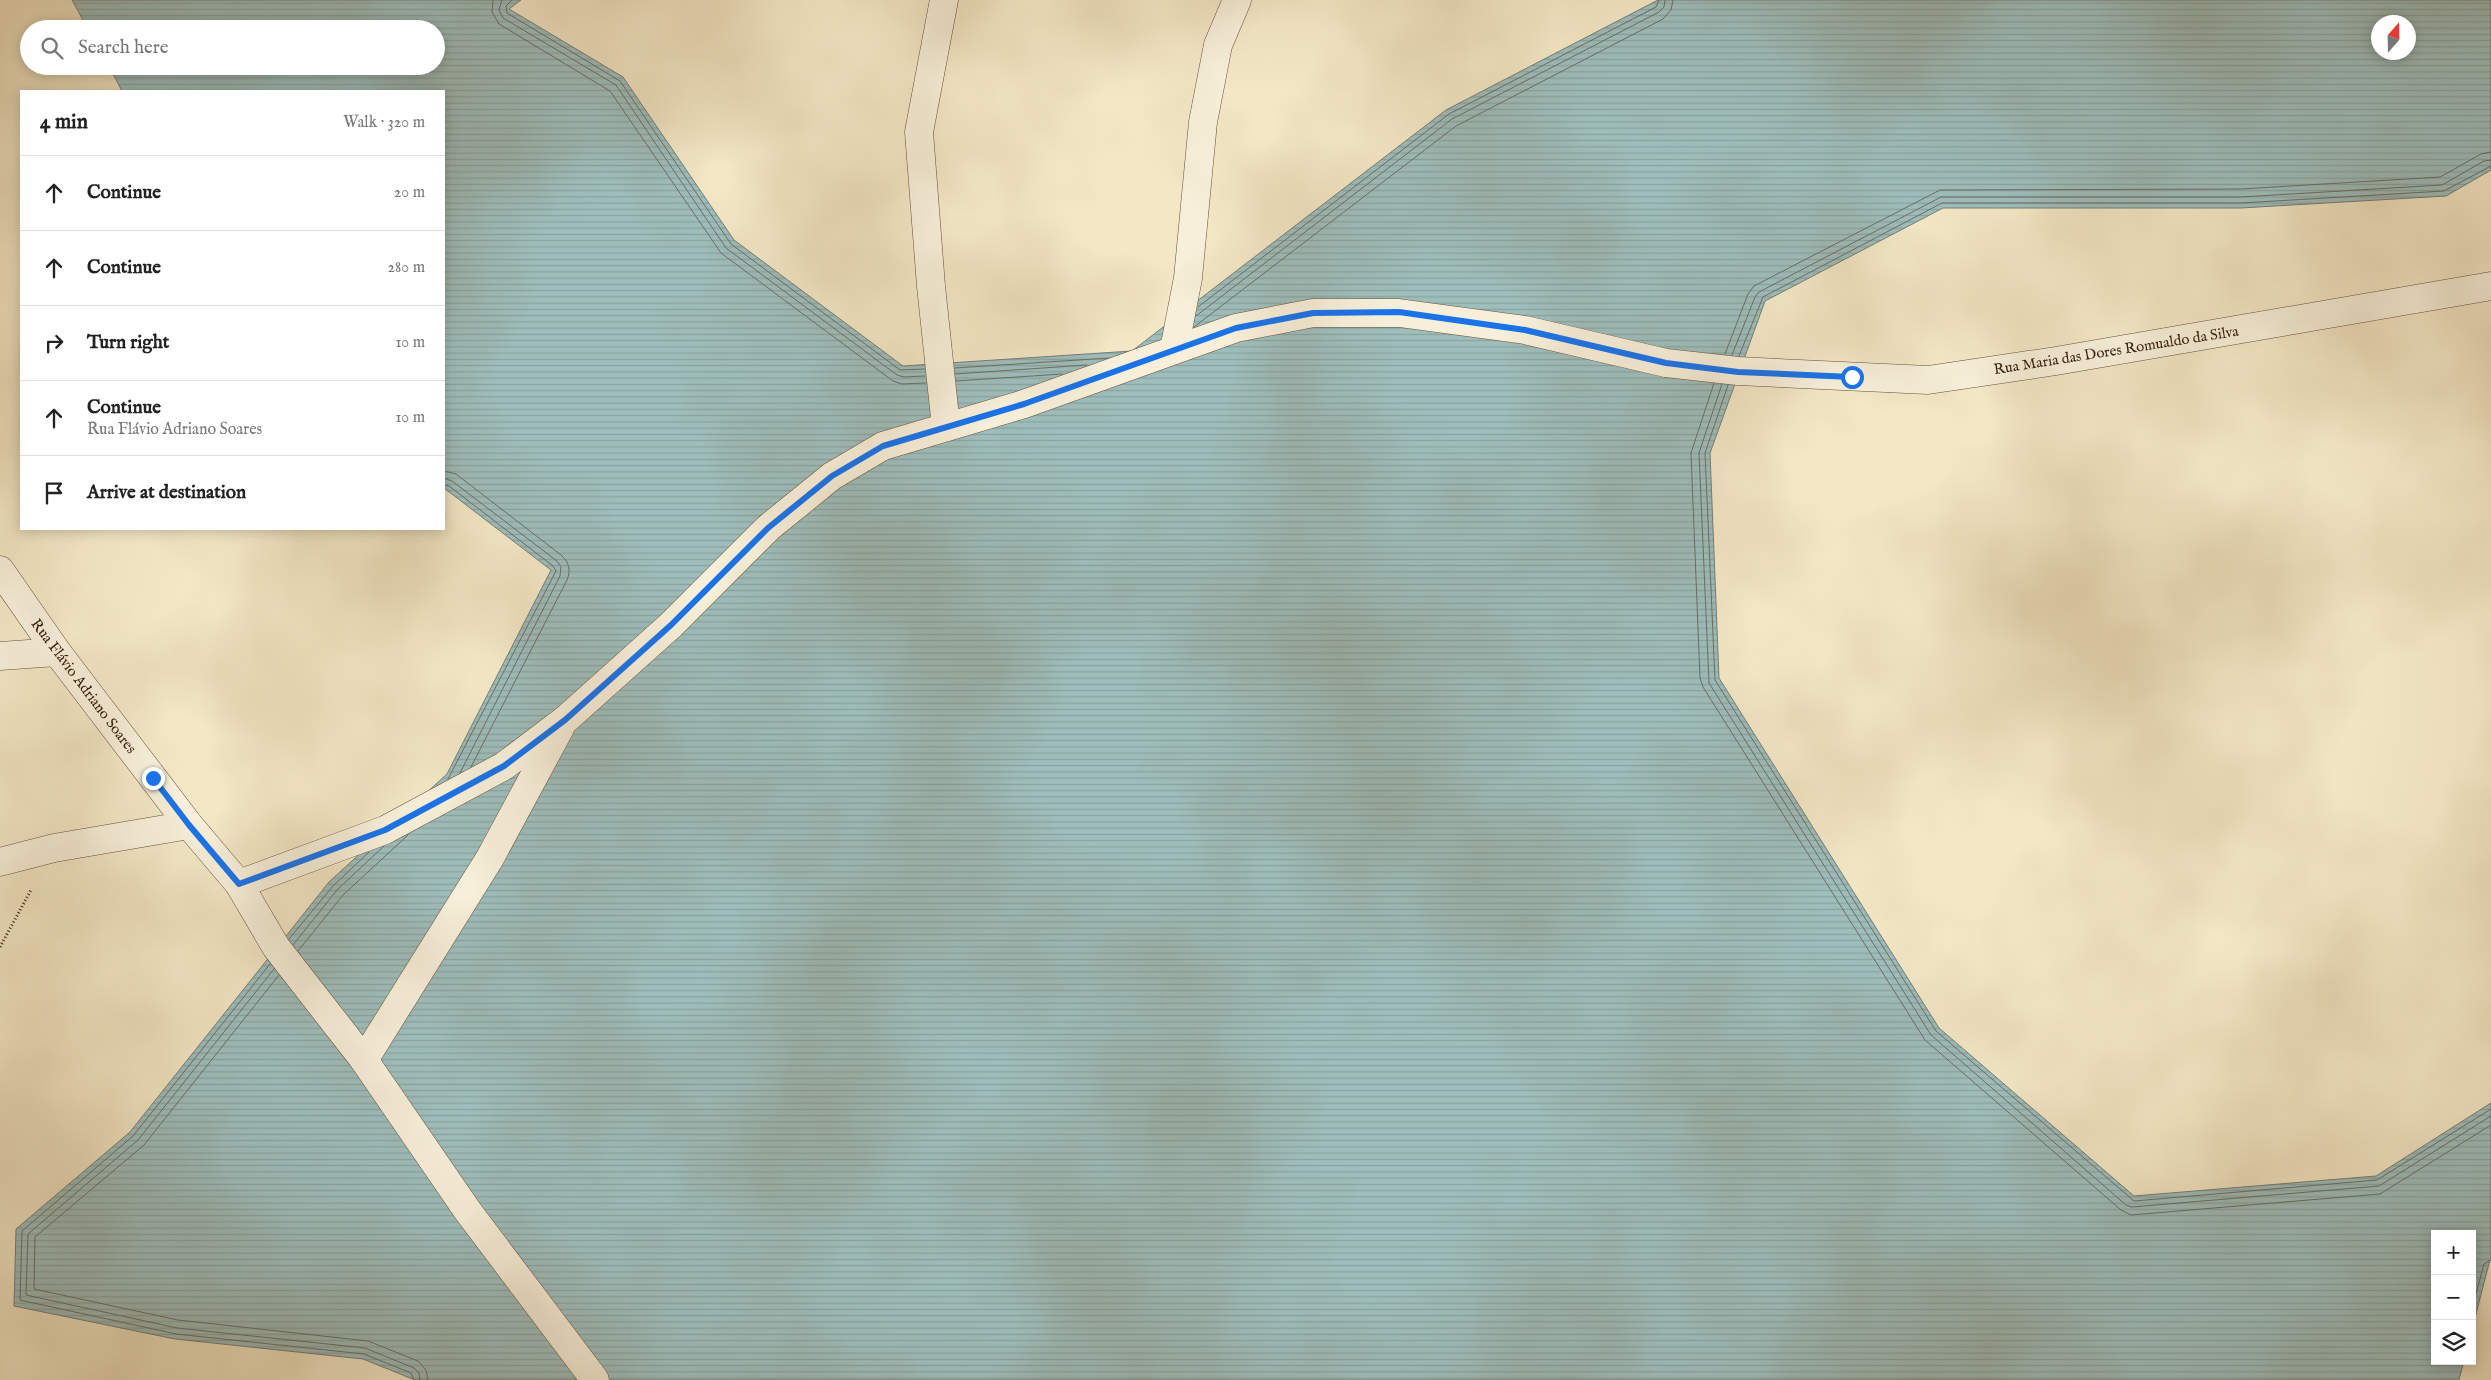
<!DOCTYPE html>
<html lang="en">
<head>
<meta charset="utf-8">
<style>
  body { margin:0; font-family:"IM FELL English",serif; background:#f6f6f6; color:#222 }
  .controls { position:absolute; right:15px; bottom:15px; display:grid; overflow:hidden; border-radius:0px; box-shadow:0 2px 12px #0003 }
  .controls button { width:45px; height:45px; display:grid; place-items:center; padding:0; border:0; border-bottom:1px solid #e0e0e0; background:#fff; color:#222; font:25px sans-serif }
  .compass { position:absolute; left:2371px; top:15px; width:45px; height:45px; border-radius:50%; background:#fff; box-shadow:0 2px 12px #0003; rotate:20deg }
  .stop { position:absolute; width:15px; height:15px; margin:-11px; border:4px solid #1a73e8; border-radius:50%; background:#fff }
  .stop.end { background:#1a73e8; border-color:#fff; box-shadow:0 1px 5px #0008 }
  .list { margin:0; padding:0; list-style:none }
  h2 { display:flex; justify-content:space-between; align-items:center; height:65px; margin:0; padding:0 20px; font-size:21px }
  h2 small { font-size:16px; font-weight:400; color:#767676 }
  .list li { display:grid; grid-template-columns:32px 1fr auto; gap:15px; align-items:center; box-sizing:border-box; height:75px; padding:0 20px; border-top:1px solid #e0e0e0 }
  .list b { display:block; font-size:19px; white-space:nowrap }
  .list p { margin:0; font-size:16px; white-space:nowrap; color:#767676 }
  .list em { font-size:16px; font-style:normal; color:#767676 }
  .icon { flex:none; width:28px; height:28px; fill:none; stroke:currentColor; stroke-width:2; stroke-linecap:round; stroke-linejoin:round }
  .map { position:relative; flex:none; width:2491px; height:1380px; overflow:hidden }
  .search { position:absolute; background:#fff; box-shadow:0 2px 12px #0003; left:20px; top:20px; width:425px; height:55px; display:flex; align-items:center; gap:12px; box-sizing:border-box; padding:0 18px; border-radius:28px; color:#767676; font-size:19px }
  .panel { position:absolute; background:#fff; box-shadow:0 2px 12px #0003; left:20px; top:90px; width:425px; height:440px; border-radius:0px }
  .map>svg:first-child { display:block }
  .water { fill:url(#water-rules); stroke:#757e77; fill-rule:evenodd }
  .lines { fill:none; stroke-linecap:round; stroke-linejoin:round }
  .shore { stroke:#6a6e66; stroke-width:1 }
  .minor-casing { stroke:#66503c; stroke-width:29 }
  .path { stroke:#371e0f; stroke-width:3; stroke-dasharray:1 2.5; stroke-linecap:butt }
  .minor { stroke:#f7efd9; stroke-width:28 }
  .route { stroke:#1a73e8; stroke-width:6 }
  .labels { text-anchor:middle; stroke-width:5; stroke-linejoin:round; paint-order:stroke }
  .street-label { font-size:15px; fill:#371e0f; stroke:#f7efd9 }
</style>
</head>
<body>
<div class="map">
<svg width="2491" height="1380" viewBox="0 0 2491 1380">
  <defs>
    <pattern id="water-rules" width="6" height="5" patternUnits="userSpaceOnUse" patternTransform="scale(1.25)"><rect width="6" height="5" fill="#9ebebc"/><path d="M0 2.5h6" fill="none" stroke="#89a3a0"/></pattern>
  </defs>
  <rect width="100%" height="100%" fill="#f3e7c5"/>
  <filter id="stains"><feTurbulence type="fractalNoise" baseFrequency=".004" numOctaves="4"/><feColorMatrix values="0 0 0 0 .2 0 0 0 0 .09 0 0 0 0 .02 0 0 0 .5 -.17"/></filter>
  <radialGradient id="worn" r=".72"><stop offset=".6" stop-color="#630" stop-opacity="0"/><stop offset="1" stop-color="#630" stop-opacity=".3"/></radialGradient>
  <path class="water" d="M72 0H521L509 9 623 77 734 240 903 366 1132 351 1446 110 1658 0H2491V170L2446 196 2241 208H1943L1765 301 1710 453 1719 678 1939 1028 2134 1196 2376 1176 2491 1103V1256L2472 1329V1234H2435V1361H2464L2459 1380H415L363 1359 175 1339 14 1306 16 1229 130 1132 329 882 447 774 551 570 444 488V91H122L109 66H436V29H88ZM2378 22H2408V52H2378Z"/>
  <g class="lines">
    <g class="shore">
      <path d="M493 0 492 12 499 24 610 91 721 253 893 381 902 384 926 383"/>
      <path d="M502 0 499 10 503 18 616 85 726 248 897 375 904 377 925 376"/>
      <path d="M512 0 506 6 507 13 620 81 731 244 900 370 925 369"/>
      <path d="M1198 307 1449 114 1656 7 1659 0"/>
      <path d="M1196 316 1452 119 1659 12 1664 7 1665 0"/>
      <path d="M1194 327 1456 126 1663 19 1671 10 1673 0"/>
      <path d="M1725 354 1748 294 1754 286 1940 190 2241 189 2440 177 2481 154 2491 152"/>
      <path d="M1732 355 1755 297 1759 292 1941 197H2241L2442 185 2484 161 2491 160"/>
      <path d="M1739 356 1763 297 1942 203H2241L2444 191 2491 166"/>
      <path d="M955 368 1109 358"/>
      <path d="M955 374 1087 365"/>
      <path d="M956 381 1062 374"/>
      <path d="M1714 383 1691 453 1700 678 1703 687 1925 1040 2121 1210 2131 1215 2380 1194 2491 1125"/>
      <path d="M1722 384 1699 453 1709 683 1931 1035 2126 1205 2132 1207 2379 1186 2491 1116"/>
      <path d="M1728 385 1705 453 1715 680 1936 1031 2134 1201 2377 1180 2491 1109"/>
      <path d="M444 471 456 474 561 555C569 562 571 570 567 580L471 767"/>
      <path d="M444 478 452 481 557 561 561 567 560 576 460 773"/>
      <path d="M444 485 449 486 553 566 556 571 448 779"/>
      <path d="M289 939 333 886 369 852"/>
      <path d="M293 945 337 890 384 846"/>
      <path d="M298 951 343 895 408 835"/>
      <path d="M270 964 133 1136 22 1231 20 1300 176 1334 364 1354 411 1373 414 1380"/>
      <path d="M274 969 138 1140 28 1234 26 1295 177 1328 365 1348 414 1368 419 1373 420 1380"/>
      <path d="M279 975 144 1145 35 1237 34 1289 178 1320 368 1341 418 1361 426 1370 428 1380"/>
      <path d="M2472 1309 2484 1264 2491 1260"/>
    </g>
    <g class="minor-casing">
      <g id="minor">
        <path d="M944 0 919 132 931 286 946 427"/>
        <path d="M1174 350 1188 278 1203 122 1218 45 1237 0"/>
        <path d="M0 570 57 652 189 825 239 884 276 947 364 1060 467 1210 595 1380"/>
        <path d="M0 656 57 652"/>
        <path d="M0 862 54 848 189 825"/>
        <path d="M239 884 385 830 504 766 565 720 671 625 768 528 832 476 883 446 1024 404 1236 328 1313 313H1399L1525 330 1666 363 1738 371 1928 380 2056 361 2491 286"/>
        <path d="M364 1060 490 858 560 728"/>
      </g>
    </g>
    <path class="path" d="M0 947 31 890"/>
    <use href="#minor" class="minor"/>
  </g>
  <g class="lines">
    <path class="route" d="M153 778 189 825 239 884 385 830 504 766 565 720 671 625 768 528 832 476 883 446 1024 404 1236 328 1313 313 1399 312 1525 330 1666 363 1738 372 1852 377"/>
  </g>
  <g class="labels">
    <g class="street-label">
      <text transform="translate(2116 350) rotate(-9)" y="5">Rua Maria das Dores Romualdo da Silva</text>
      <text transform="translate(84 686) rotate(53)" y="5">Rua Flávio Adriano Soares</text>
    </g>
  </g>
  <rect width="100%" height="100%" filter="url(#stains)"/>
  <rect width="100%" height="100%" fill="url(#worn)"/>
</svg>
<div class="controls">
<button>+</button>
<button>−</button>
<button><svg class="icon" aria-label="layers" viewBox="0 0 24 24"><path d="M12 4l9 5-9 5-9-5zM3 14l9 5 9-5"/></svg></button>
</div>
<svg class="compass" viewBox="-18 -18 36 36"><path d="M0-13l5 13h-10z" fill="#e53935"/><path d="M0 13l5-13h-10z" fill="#767676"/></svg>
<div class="stop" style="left:1852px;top:377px"></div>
<div class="stop end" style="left:153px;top:778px"></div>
<div class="search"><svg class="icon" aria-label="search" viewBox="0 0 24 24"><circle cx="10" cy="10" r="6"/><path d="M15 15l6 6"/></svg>Search here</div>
<section class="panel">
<h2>4 min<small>Walk · 320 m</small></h2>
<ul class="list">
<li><svg class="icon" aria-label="ahead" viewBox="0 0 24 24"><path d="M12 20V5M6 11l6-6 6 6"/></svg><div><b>Continue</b></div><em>20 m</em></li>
<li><svg class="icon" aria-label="ahead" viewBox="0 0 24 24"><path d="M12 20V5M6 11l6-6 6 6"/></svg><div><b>Continue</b></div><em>280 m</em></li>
<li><svg class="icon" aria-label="right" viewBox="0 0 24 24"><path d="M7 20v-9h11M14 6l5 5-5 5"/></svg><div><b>Turn right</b></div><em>10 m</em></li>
<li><svg class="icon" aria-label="ahead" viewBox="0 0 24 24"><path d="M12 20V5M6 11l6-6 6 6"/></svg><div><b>Continue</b><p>Rua Flávio Adriano Soares</p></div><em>10 m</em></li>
<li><svg class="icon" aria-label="arrive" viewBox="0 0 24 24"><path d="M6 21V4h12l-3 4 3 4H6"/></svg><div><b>Arrive at destination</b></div></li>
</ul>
</section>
</div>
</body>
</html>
